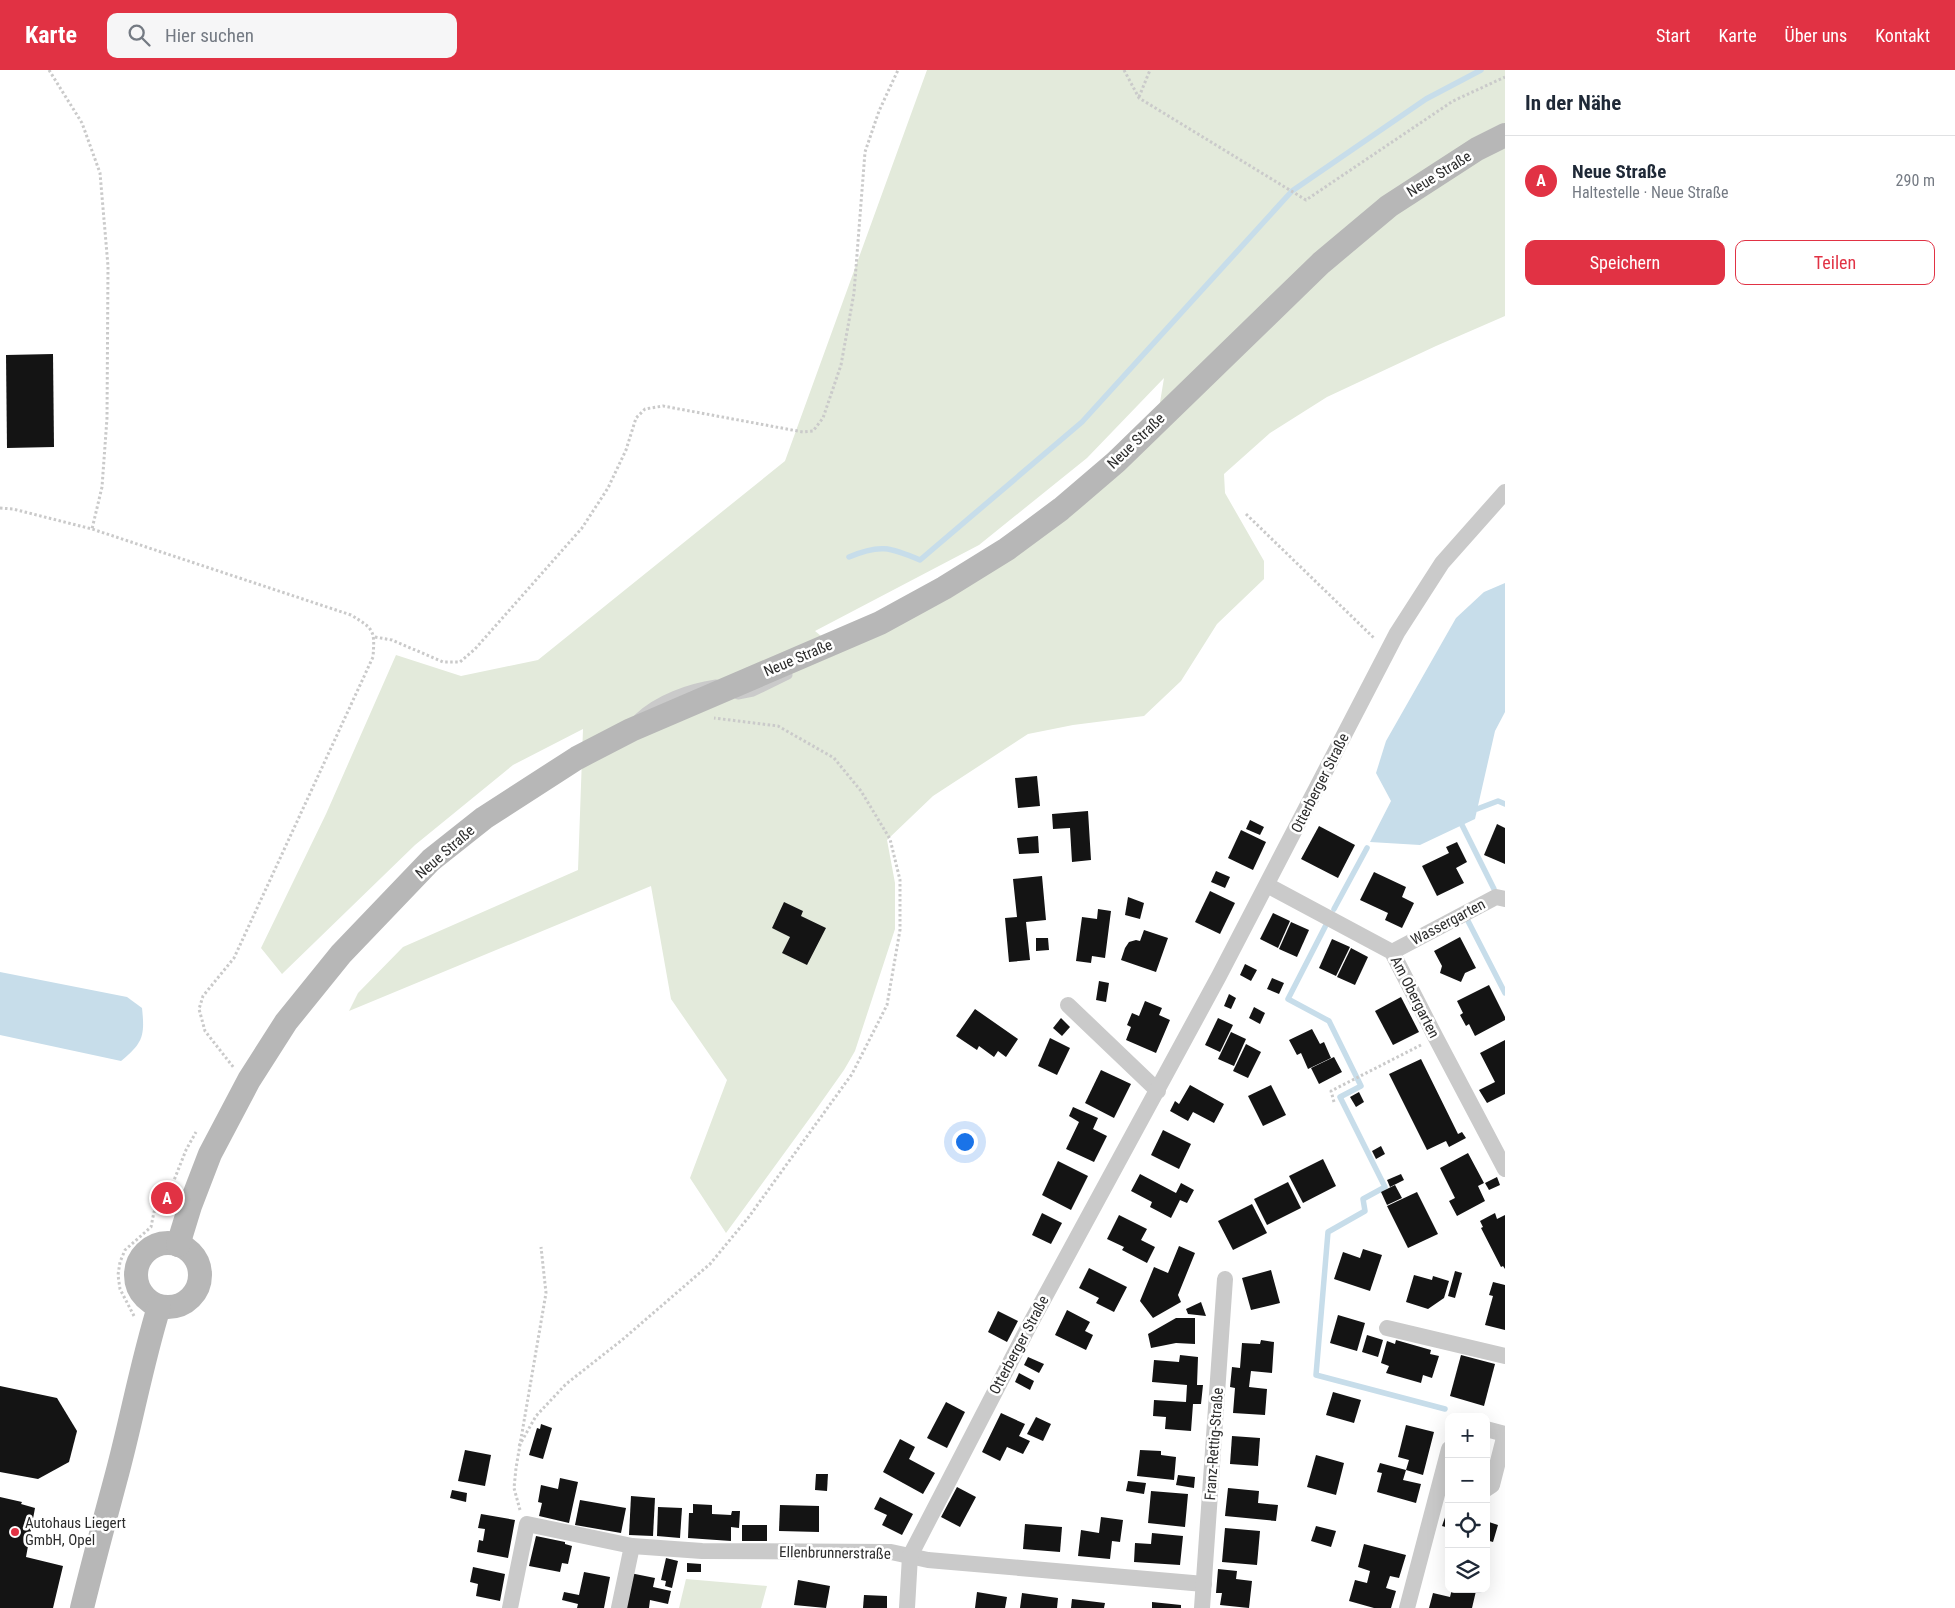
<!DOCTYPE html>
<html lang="de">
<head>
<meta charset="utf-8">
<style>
  body { margin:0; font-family:"Roboto Condensed",sans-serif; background:#f6f6f7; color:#1f2937 }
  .controls { position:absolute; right:15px; bottom:15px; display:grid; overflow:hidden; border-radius:10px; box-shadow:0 5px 20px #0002 }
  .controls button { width:45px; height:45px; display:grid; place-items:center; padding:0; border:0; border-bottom:1px solid #e0e1e3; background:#fff; color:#1f2937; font:25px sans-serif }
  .you { position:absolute; left:964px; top:1071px; width:18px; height:18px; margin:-12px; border:4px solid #fff; border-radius:50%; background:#1a73e8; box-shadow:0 0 0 8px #1a73e833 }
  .badge { display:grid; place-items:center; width:32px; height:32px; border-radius:50%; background:#e13244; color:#fff; font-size:16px; font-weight:700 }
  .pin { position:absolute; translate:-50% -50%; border:2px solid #fff; box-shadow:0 1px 5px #0006 }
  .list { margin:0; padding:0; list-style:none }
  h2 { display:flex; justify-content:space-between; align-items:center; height:65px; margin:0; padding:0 20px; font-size:21px }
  h2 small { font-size:16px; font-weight:400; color:#747a83 }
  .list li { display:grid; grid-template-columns:32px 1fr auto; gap:15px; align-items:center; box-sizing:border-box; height:90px; padding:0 20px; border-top:1px solid #e0e1e3 }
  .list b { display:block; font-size:19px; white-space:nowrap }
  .list p { margin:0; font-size:16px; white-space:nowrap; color:#747a83 }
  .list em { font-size:16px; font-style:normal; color:#747a83 }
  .actions { display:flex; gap:10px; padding:15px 20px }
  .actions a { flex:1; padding:11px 0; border:1px solid #e13244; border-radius:10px; text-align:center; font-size:18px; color:#e13244 }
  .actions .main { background:#e13244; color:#fff }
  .icon { flex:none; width:28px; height:28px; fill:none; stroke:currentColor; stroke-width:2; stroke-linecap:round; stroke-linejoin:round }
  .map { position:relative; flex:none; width:1505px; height:1538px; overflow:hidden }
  header { display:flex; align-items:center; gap:30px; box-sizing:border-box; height:70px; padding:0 25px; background:#e13244; color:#fff }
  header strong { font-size:24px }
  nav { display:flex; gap:28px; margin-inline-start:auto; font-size:18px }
  .search { width:350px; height:45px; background:#f6f6f7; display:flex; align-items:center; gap:12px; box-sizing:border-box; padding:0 18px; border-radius:10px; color:#747a83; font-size:19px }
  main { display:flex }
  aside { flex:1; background:#fff }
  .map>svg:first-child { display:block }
  .green { fill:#e3eadb; fill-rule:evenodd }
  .water { fill:#c7ddea }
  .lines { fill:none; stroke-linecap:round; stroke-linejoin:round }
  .stream { stroke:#c7ddea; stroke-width:5.5 }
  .building { fill:#141414 }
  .path { stroke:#cacaca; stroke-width:3; stroke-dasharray:2.5 2.5; stroke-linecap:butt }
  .lane { stroke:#cacaca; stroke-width:9 }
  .street { stroke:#cacaca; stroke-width:16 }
  .secondary { stroke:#b7b7b7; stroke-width:24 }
  .poi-dot { fill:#e13244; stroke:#fff; stroke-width:2 }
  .labels { text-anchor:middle; stroke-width:5; stroke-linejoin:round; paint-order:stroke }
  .street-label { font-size:15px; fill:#2d2d2d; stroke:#fff }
  .poi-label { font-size:15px; fill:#2d2d2d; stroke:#fff; text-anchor:start }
</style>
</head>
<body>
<header>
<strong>Karte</strong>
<div class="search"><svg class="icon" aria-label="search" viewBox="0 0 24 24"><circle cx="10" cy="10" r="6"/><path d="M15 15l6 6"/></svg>Hier suchen</div>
<nav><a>Start</a><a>Karte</a><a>Über uns</a><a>Kontakt</a></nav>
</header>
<main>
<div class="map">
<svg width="1505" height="1538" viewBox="0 0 1505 1538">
  <rect width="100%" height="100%" fill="#fff"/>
  <g class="green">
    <path d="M927 0H1505V246L1436 276 1327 327 1270 363 1224 404 1225 423 1264 491V509L1217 554 1181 611 1144 646 1073 655 1028 664 933 726 887 770 895 813V859L855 981 844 1000 815 1041 726 1163 690 1108 727 1010 671 929 651 816 349 941 358 923 403 877 578 800 583 659 513 695 415 775 282 904 261 878 326 744 396 585 461 606 538 590 785 391ZM1164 308 1154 369 838 580 815 561 979 475 1087 388Z"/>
    <path d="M686 1509 767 1516 761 1538H679Z"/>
  </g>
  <g class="water">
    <path d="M1505 513V642L1495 661 1475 749 1420 775 1370 772 1391 731 1376 703 1386 671 1456 548 1484 522Z"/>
    <path d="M0 902 127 927 142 938C145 966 143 973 121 991L0 965Z"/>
  </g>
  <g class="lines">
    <g class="stream">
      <path d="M849 487C879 474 890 477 920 490L1082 352 1292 121 1426 29 1481 0"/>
      <path d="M1477 739 1498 731 1505 734"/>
      <path d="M1462 755 1494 819"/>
      <path d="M1334 839 1367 778"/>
      <path d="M1468 851 1505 923"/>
      <path d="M1326 855 1288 929 1329 951 1361 1016 1340 1027 1385 1117 1363 1129 1365 1141 1328 1162 1316 1305 1445 1339"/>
    </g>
  </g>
  <g class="building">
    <path d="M53 284 54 377 7 378 6 285Z"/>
    <path d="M1037 706 1040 736 1018 738 1015 708Z"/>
    <path d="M1088 741 1091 790 1072 792 1070 758 1053 759 1052 744Z"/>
    <path d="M1250 750 1264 757 1260 765 1246 759Z"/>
    <path d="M1497 754 1505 758V794L1484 785Z"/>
    <path d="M1319 756 1355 775 1338 808 1301 789Z"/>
    <path d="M1241 760 1266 772 1253 800 1228 788Z"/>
    <path d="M1038 766 1039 783 1019 784 1017 768Z"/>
    <path d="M1457 772 1467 792 1456 798 1464 813 1437 826 1422 796 1449 783 1446 777Z"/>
    <path d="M1216 801 1230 807 1225 818 1211 812Z"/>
    <path d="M1374 802 1406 817 1402 827 1414 833 1402 858 1385 850 1388 843 1360 830Z"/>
    <path d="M1042 806 1046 850 1026 852 1030 890 1009 892 1005 848 1017 847 1013 809Z"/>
    <path d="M1210 821 1235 833 1220 864 1195 852Z"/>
    <path d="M1128 827 1144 833 1140 849 1125 845Z"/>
    <path d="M784 832 803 841 801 846 826 858 807 895 782 883 790 867 772 858Z"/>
    <path d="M1098 839 1111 841 1105 888 1092 886 1091 893 1076 891 1082 847 1097 849Z"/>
    <path d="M1273 843 1290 851 1278 878 1260 869Z"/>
    <path d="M1291 852 1309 860 1297 887 1279 879Z"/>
    <path d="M1144 860 1168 868 1156 902 1121 890 1125 878 1129 872 1136 870 1140 871Z"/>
    <path d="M1460 867 1476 898 1465 903 1461 912 1440 903 1442 896 1434 881Z"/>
    <path d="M1036 868H1048L1049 880 1036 881Z"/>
    <path d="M1332 869 1350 877 1336 906 1319 898Z"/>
    <path d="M1351 878 1368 887 1355 915 1337 907Z"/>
    <path d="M1245 894 1257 900 1251 911 1240 905Z"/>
    <path d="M1272 908 1284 913 1279 924 1267 919Z"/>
    <path d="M1099 911 1109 913 1106 932 1096 930Z"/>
    <path d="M1489 915 1505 947V950L1475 966 1469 954 1466 956 1460 945 1463 943 1457 931Z"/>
    <path d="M1229 924 1236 928 1231 939 1224 936Z"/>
    <path d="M1401 927 1419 962 1393 975 1375 941Z"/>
    <path d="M1145 931 1162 938 1159 945 1170 950 1156 983 1126 970 1131 957 1127 955 1132 943 1139 946Z"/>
    <path d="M1254 937 1265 943 1260 954 1249 948Z"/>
    <path d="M975 939 1018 969 1006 987 998 981 994 987 979 976 977 980 956 966Z"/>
    <path d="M1061 948 1070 957 1062 966 1053 958Z"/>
    <path d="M1218 948 1233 955 1220 982 1205 975Z"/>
    <path d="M1312 959 1320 974 1324 972 1331 988 1308 999 1301 983 1297 985 1289 970Z"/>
    <path d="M1231 962 1246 969 1234 996 1218 989Z"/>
    <path d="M1050 968 1070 978 1057 1005 1038 996Z"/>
    <path d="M1505 970V1024L1487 1033 1479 1020 1495 1012 1480 983Z"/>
    <path d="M1246 974 1261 982 1248 1008 1233 1001Z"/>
    <path d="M1334 987 1342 1002 1319 1014 1311 998Z"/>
    <path d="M1421 989 1458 1064 1462 1062 1466 1068 1449 1077 1446 1071 1427 1080 1389 1004Z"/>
    <path d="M1101 1000 1131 1014 1114 1048 1085 1033Z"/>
    <path d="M1190 1015 1224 1034 1214 1053 1193 1042 1188 1051 1170 1041 1175 1031 1179 1034Z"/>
    <path d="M1271 1015 1286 1045 1263 1056 1248 1026Z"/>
    <path d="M1359 1022 1364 1032 1356 1037 1350 1027Z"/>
    <path d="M1073 1037 1098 1048 1093 1059 1107 1066 1094 1092 1066 1079 1079 1052 1069 1046Z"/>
    <path d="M1163 1060 1191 1074 1179 1099 1151 1085Z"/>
    <path d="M1381 1076 1385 1084 1376 1089 1372 1081Z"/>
    <path d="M1468 1083 1484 1113 1478 1116 1485 1131 1457 1146 1449 1131 1455 1128 1440 1098Z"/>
    <path d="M1323 1089 1336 1116 1303 1133 1289 1106Z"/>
    <path d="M1058 1091 1088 1106 1071 1140 1042 1125Z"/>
    <path d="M1140 1104 1176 1123 1181 1113 1194 1120 1187 1133 1180 1130 1171 1148 1150 1137 1152 1132 1131 1121Z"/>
    <path d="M1401 1104 1404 1110 1390 1117 1387 1110Z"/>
    <path d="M1497 1107 1500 1115 1489 1120 1485 1113Z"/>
    <path d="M1288 1112 1301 1138 1267 1155 1254 1129Z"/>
    <path d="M1395 1115 1402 1128 1387 1135 1381 1122Z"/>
    <path d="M1417 1122 1438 1164 1408 1178 1387 1136Z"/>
    <path d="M1252 1134 1267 1163 1233 1180 1218 1151Z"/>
    <path d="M1042 1143 1062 1153 1051 1174 1032 1165Z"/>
    <path d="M1495 1143 1497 1149 1505 1145V1199L1503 1196 1501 1197 1481 1158 1483 1157 1480 1151Z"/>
    <path d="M1119 1145 1147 1159 1141 1170 1155 1177 1147 1193 1122 1180 1124 1177 1107 1169Z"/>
    <path d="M1179 1176 1195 1183 1178 1225 1181 1232 1153 1248 1140 1231 1154 1197 1168 1203Z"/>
    <path d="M1363 1179 1382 1185 1370 1221 1334 1209 1343 1182 1360 1188Z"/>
    <path d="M1089 1198 1127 1217 1114 1242 1096 1233 1099 1228 1079 1218Z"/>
    <path d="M1271 1200 1280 1233 1251 1240 1242 1208Z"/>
    <path d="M1455 1201 1462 1203 1455 1228 1448 1226Z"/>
    <path d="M1414 1205 1432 1210 1433 1206 1449 1211 1444 1228 1428 1239 1406 1232Z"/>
    <path d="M1493 1212 1505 1215V1260L1485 1255 1493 1226 1489 1225Z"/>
    <path d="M1201 1232 1206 1246 1188 1244 1186 1239Z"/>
    <path d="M1067 1240 1090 1252 1085 1261 1093 1265 1086 1280 1055 1265Z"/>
    <path d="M998 1241 1018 1251 1007 1272 988 1262Z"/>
    <path d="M1338 1245 1365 1253 1357 1281 1330 1273Z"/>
    <path d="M1176 1248H1195V1274L1176 1273 1151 1278 1148 1264Z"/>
    <path d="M1367 1265 1383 1270 1378 1287 1362 1282Z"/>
    <path d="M1261 1270 1274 1272 1272 1303 1251 1301 1249 1317 1267 1319 1265 1345 1233 1343 1235 1318 1230 1317 1232 1297 1240 1298 1242 1273 1260 1274Z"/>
    <path d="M1396 1270 1431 1280 1430 1284 1439 1286 1432 1308 1423 1305 1421 1313 1386 1303 1389 1296 1381 1293 1387 1271 1395 1274Z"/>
    <path d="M1180 1285 1198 1287 1197 1315H1203L1201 1334H1193L1191 1361 1165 1359 1166 1347 1153 1346 1154 1330 1186 1332 1187 1315 1152 1312 1154 1290 1179 1292Z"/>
    <path d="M1461 1285 1495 1294 1484 1336 1450 1326Z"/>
    <path d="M1028 1287 1044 1294 1039 1303 1024 1295Z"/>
    <path d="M1019 1303 1034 1311 1030 1320 1015 1312Z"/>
    <path d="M0 1316 57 1328 77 1361 69 1392 38 1409 0 1402Z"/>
    <path d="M1333 1322 1361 1330 1354 1353 1326 1345Z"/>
    <path d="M946 1332 965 1342 947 1378 927 1368Z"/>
    <path d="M1001 1343 1025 1354 1019 1366 1030 1371 1023 1384 1007 1377 1000 1391 982 1382Z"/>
    <path d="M1036 1347 1051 1354 1043 1371 1027 1364Z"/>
    <path d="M541 1354 552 1358 543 1389 529 1385 537 1358 540 1359Z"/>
    <path d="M1406 1355 1434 1362 1423 1405 1406 1400 1409 1390 1398 1387Z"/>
    <path d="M1232 1366 1260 1368 1258 1396 1230 1394Z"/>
    <path d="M900 1369 915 1377 909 1389 935 1403 923 1424 883 1402Z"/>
    <path d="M465 1380 491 1385 485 1416 458 1411Z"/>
    <path d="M1140 1380 1161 1381V1385L1176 1387 1174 1410 1137 1406Z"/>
    <path d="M1316 1385 1344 1393 1336 1425 1307 1417Z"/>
    <path d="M1380 1393 1406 1400 1403 1410 1421 1414 1416 1433 1377 1422 1382 1403 1377 1402Z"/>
    <path d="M816 1404H828L827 1421 815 1420Z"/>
    <path d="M1178 1405 1195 1407 1194 1418 1176 1415Z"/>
    <path d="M560 1408 578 1412 569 1453 539 1446 542 1433 538 1432 541 1415 558 1419Z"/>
    <path d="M1128 1411 1146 1413 1144 1424 1126 1421Z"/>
    <path d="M957 1417 976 1427 960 1457 941 1447Z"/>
    <path d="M1228 1418 1259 1421 1258 1433 1278 1435 1276 1451 1225 1446Z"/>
    <path d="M452 1420 467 1423 466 1432 450 1428Z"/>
    <path d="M1151 1421 1188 1424 1185 1457 1148 1453Z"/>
    <path d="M631 1426 655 1428 653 1466 629 1465Z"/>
    <path d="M0 1427 22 1432 21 1434 35 1438 26 1487 63 1496 53 1538H0Z"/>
    <path d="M880 1427 913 1444 902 1465 882 1455 887 1445 874 1439Z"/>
    <path d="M580 1430 626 1438 621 1463 575 1455Z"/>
    <path d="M693 1434 712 1435V1444L731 1445 732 1441H740L739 1458 731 1457V1471L688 1468 689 1443H693Z"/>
    <path d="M780 1435 819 1436V1462L779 1461Z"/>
    <path d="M1449 1436V1458L1442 1456Z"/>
    <path d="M658 1437 682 1438 680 1468 657 1466Z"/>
    <path d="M481 1444 515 1450 508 1488 477 1482 479 1470 483 1471 485 1459 478 1458Z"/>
    <path d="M1101 1447 1123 1450 1120 1472 1112 1471 1110 1489 1078 1486 1081 1460 1099 1463Z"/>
    <path d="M1489 1452 1498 1455 1493 1472 1486 1470V1455L1488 1456Z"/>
    <path d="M1025 1454 1062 1457 1060 1482 1023 1479Z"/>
    <rect x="742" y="1455" width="25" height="16"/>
    <path d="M1316 1456 1336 1461 1331 1477 1311 1471Z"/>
    <path d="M1225 1458 1260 1461 1257 1495 1222 1492Z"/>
    <path d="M1152 1463 1183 1466 1180 1495 1134 1492 1135 1473 1151 1474Z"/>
    <path d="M536 1466 565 1472V1474L572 1476 568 1494 562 1493 560 1502 529 1496Z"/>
    <path d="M1364 1474 1406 1485 1399 1508 1390 1506 1386 1518 1396 1521 1391 1538H1374L1349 1531 1355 1510 1367 1513 1370 1501 1358 1497Z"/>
    <path d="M666 1488 678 1491 672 1518 665 1516 666 1511 661 1510Z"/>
    <path d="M687 1493 701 1494V1502H687Z"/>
    <path d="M473 1497 505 1504 500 1531 476 1526 478 1514 470 1512Z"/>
    <path d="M1218 1499 1237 1501 1236 1509 1252 1511 1249 1538 1220 1535 1222 1523H1216Z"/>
    <path d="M584 1502 610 1507 604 1538H577L578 1534 562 1530 564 1522 579 1525Z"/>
    <path d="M630 1503 655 1508 653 1517 671 1521 668 1534 650 1530 649 1538H622Z"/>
    <path d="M798 1510 830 1516 826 1538 794 1535Z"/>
    <path d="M1452 1519 1476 1521 1472 1538H1429L1433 1523 1450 1527Z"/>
    <path d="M977 1522 1007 1527 1005 1538H975Z"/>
    <path d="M1022 1523 1058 1528 1057 1538H1020Z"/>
    <path d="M864 1525 887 1526V1538H863Z"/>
    <path d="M1072 1529 1105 1533 1104 1538H1071Z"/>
    <path d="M1152 1532 1181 1535V1538H1152Z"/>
  </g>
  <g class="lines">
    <g class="path">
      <path d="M49 0 82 53 100 103 108 196 107 348 102 417 92 459"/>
      <path d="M1124 0 1139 28 1306 130 1453 31 1505 7"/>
      <path d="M1139 27 1150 0"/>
      <path d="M0 438 13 439 92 459 351 545C374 559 375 560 373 587L234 888 203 926 199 939 205 961 234 998"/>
      <path d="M1246 444 1375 569"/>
      <path d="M375 567 392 570 443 592H460L475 579 582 458 608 418 626 380 636 348 645 339 663 336 803 362 813 361 823 348 841 295 854 223 865 82 879 41 898 0"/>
      <path d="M1334 1032 1331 1021 1421 975"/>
      <path d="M134 1246 120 1219 118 1205 120 1192 125 1180 151 1157 154 1142 167 1128 186 1080 196 1062"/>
      <path d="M519 1376 536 1346 566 1314 622 1270 710 1194 748 1148 852 1004 887 935 900 860V810L890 769 861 721 834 688 778 656 714 648"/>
      <path d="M520 1440 514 1418 516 1398 546 1223 541 1177"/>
    </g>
    <g class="lane">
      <path d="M738 625 753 622 788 605"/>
      <path d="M638 648C658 629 689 618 716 614"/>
    </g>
    <g class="street">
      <path d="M1267 815 1392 882 1436 968 1505 1099"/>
      <path d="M1392 882 1496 827 1505 829"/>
      <path d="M1068 935 1158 1021"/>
      <path d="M1387 1258 1505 1286"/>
      <path d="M1486 1359 1505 1364"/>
      <path d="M1486 1419 1492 1415 1505 1364"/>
      <path d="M510 1538 527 1454 632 1476 702 1481 891 1482 928 1490 1204 1514"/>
      <path d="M619 1538 632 1476"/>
      <path d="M907 1538 910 1486 1029 1256 1219 906 1397 563 1442 493 1505 422"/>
      <path d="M1202 1538 1225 1209"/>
      <path d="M1407 1538 1449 1379"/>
    </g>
    <g class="secondary">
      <circle cx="168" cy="1205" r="32"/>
      <path d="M178 1175 190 1136 210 1084 249 1010 286 952 341 884 431 790 484 748 577 688 631 660 880 553 944 518 1007 479 1061 439 1116 392 1321 193 1389 136 1477 79 1505 65"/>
      <path d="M82 1538C93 1493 105 1449 117 1404 132 1348 142 1292 159 1237"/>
    </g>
  </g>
  <circle class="poi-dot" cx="15" cy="1462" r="5"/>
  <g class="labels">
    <g class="street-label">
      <text transform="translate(1439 104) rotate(-32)" y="5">Neue Straße</text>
      <text transform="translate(1136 371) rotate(-44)" y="5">Neue Straße</text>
      <text transform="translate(798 588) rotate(-23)" y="5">Neue Straße</text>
      <text transform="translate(1320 713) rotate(-63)" y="5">Otterberger Straße</text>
      <text transform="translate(445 782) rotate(-41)" y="5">Neue Straße</text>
      <text transform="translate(1448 852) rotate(-28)" y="5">Wassergarten</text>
      <text transform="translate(1415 927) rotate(63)" y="5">Am Obergarten</text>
      <text transform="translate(1019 1275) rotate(-62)" y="5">Otterberger Straße</text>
      <text transform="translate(1214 1374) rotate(-86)" y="5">Franz-Rettig-Straße</text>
      <text transform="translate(835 1483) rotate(1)" y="5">Ellenbrunnerstraße</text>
    </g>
    <g class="poi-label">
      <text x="25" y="1458">Autohaus Liegert<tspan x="25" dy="17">GmbH, Opel</tspan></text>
    </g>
  </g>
</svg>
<div class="controls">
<button>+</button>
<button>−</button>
<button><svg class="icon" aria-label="locate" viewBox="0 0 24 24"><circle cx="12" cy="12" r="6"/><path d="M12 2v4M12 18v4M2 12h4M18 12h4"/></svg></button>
<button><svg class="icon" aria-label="layers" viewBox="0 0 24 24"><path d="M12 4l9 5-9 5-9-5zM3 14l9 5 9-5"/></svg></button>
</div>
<div class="you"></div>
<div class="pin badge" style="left:167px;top:1128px">A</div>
</div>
<aside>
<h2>In der Nähe<small></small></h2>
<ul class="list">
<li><span class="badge">A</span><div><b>Neue Straße</b><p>Haltestelle · Neue Straße</p></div><em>290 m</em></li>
</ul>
<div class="actions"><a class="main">Speichern</a><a>Teilen</a></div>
</aside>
</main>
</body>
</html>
